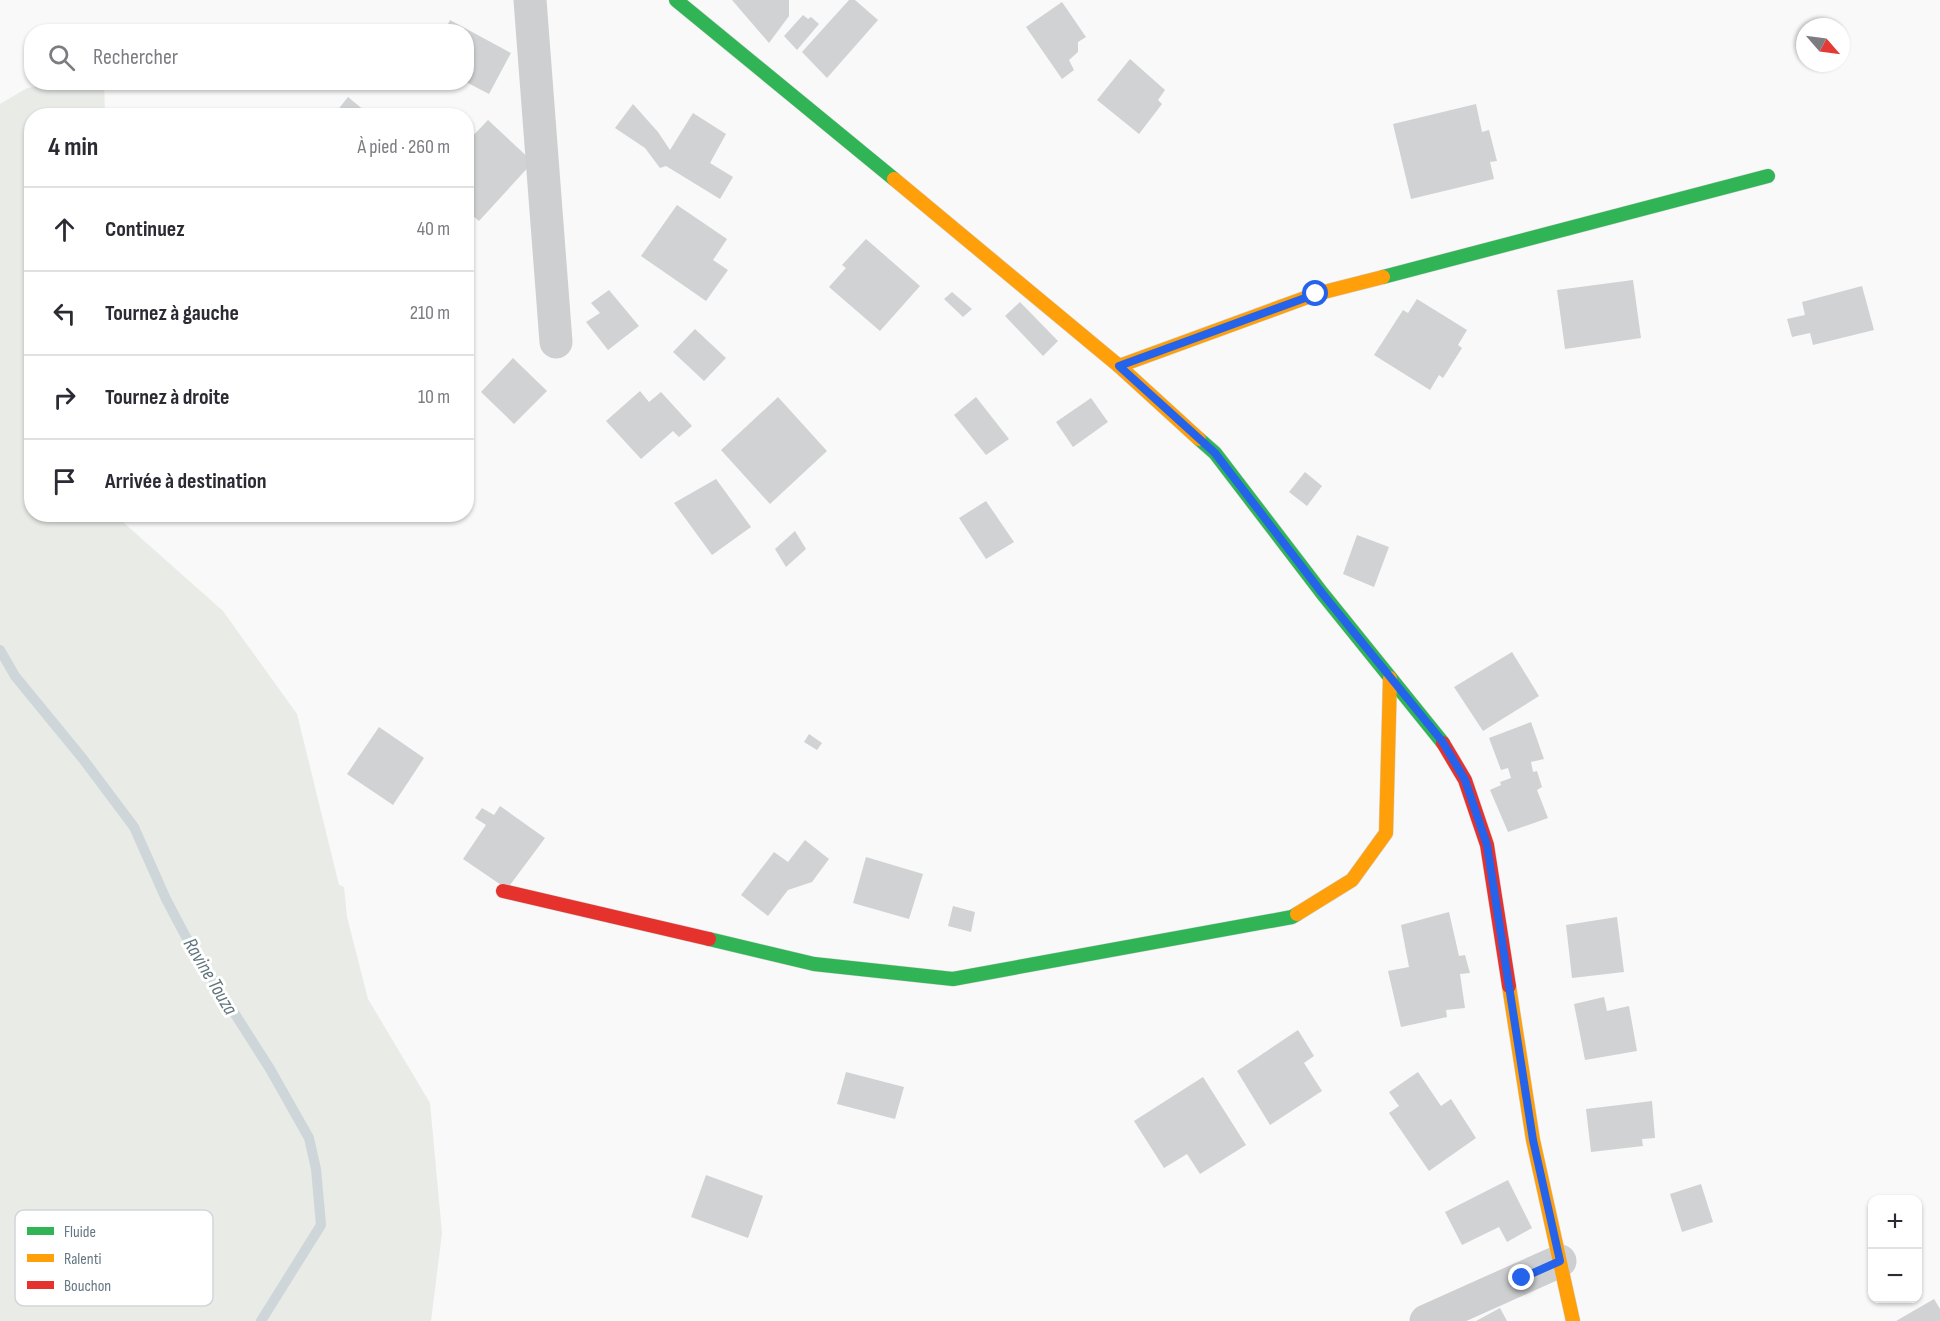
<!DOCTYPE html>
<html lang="fr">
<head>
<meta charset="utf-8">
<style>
  body { margin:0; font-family:"Sofia Sans Condensed",sans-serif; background:#f2f2f3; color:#2b2b33 }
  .controls { position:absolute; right:18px; bottom:18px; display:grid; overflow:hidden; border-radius:12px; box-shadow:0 2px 4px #0004 }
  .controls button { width:54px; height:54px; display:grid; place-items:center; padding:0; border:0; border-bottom:2px solid #e1e1e2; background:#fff; color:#2b2b33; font:30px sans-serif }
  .compass { position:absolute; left:1796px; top:18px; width:54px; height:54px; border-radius:50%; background:#fff; box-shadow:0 2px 4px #0004; rotate:118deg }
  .stop { position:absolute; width:18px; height:18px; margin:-14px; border:4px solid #2563eb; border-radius:50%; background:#fff }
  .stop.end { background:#2563eb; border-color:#fff; box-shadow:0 2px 6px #0008 }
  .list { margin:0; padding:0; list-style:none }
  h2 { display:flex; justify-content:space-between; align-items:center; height:78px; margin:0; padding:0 24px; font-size:26px }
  h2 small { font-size:20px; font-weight:400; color:#7c7c81 }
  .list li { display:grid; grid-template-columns:39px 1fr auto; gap:18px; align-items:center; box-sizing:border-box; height:84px; padding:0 24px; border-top:2px solid #e1e1e2 }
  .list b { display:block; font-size:22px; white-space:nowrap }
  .list em { font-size:20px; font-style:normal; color:#7c7c81 }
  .icon { flex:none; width:33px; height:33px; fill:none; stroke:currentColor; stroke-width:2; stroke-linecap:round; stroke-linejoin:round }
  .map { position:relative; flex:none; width:1940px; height:1321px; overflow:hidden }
  .search { position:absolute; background:#fff; box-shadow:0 2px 4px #0004; left:24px; top:24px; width:450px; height:66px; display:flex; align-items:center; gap:15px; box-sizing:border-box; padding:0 21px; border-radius:24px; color:#7c7c81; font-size:22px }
  .panel { position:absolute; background:#fff; box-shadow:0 2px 4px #0004; left:24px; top:108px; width:450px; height:414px; border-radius:24px }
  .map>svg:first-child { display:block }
  .green { fill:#e8ebe6 }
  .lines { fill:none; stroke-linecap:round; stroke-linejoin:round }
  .stream { stroke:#ced6d9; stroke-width:10 }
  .building { fill:#d0d2d3 }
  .fast-casing { stroke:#d5d6d7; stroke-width:15 }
  .slow-casing { stroke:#d5d6d7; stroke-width:15 }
  .jam-casing { stroke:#d5d6d7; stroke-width:15 }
  .street { stroke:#cecfd0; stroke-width:33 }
  .fast { stroke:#30b455; stroke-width:14 }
  .slow { stroke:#ff9f0a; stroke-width:14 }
  .jam { stroke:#e5322d; stroke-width:14 }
  .route { stroke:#2563eb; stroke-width:8 }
  .labels { text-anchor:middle; stroke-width:6; stroke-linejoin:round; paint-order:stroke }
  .water-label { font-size:20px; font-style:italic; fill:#60757c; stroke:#fff }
  .key { fill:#fff; stroke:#d1d6da; stroke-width:1.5 }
  .key-label { font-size:16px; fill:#657683 }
</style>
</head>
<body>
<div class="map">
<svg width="1940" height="1321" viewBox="0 0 1940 1321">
  <rect width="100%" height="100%" fill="#f9f9f9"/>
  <path class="green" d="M62 83H104L105 115 32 116V514L123 515 124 523 223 611 297 714 339 885 344 887 347 917 368 999 430 1103 442 1233 431 1321H0V104L27 88Z"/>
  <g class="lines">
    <path class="stream" d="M0 650 15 676 83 759 134 827 166 899 186 937 270 1069 309 1138 316 1169 321 1225 261 1321"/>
  </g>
  <g class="building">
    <path d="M732 0H789V16L769 43Z"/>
    <path d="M849 0H855L878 20 827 78 802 52Z"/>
    <path d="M1062 2 1086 37 1078 42V52L1069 60 1074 70 1062 79 1026 27Z"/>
    <path d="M803 15 808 19 811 17 819 24 797 50 784 36Z"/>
    <path d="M450 20 511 53 489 94 466 82V32H444Z"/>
    <path d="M1130 59 1165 90 1158 100 1162 104 1139 134 1097 100Z"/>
    <path d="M348 97 371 116H333Z"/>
    <path d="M633 104 658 132 670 150 693 113 726 134 710 163 733 177 720 199 666 166 660 168 645 148 615 128Z"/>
    <path d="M1476 104 1482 132 1489 130 1497 161 1490 162 1494 179 1411 199 1393 124Z"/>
    <path d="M488 120 533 162 479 221 466 210V143Z"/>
    <path d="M677 205 727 239 713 260 728 270 706 301 641 256Z"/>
    <path d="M866 239 920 286 880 331 829 287 846 268 842 265Z"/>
    <path d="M1633 280 1641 338 1565 349 1557 290Z"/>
    <path d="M1862 286 1874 330 1813 345 1810 333 1792 337 1787 319 1805 315 1802 302Z"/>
    <path d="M609 290 639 326 608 350 586 322 600 313 591 303Z"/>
    <path d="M952 292 972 309 963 317 944 299Z"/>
    <path d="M1417 299 1467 330 1458 345 1462 348 1443 378 1439 375 1430 390 1374 355 1403 310 1408 313Z"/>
    <path d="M1020 302 1058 341 1043 356 1005 316Z"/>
    <path d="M695 329 726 358 704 381 673 352Z"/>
    <path d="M513 358 547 391 514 424 481 392Z"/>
    <path d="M640 391 649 402 661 392 692 426 679 437 673 431 641 459 606 421Z"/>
    <path d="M778 397 827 451 770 504 721 450Z"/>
    <path d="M976 397 1009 439 986 455 954 415Z"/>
    <path d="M1091 398 1108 422 1073 447 1056 422Z"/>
    <path d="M1305 472 1322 486 1307 506 1289 492Z"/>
    <path d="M716 479 751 527 712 555 674 503Z"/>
    <path d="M986 501 1014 542 986 559 959 518Z"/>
    <path d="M795 531 806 549 786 567 775 549Z"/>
    <path d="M1357 535 1389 547 1374 587 1343 574Z"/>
    <path d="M1512 652 1539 696 1483 731 1454 687Z"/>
    <path d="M1531 722 1544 759 1531 762 1533 772 1537 771 1542 787 1537 790 1548 818 1508 832 1490 790 1501 785 1500 782 1511 778 1508 768 1501 770 1489 738Z"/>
    <path d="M379 727 424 758 393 805 347 774Z"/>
    <path d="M809 734 822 743 817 750 804 742Z"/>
    <path d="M500 806 545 838 507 889 463 859 486 825 475 818 482 808 494 815Z"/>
    <path d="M805 840 829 859 812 882 788 890 768 916 741 895 774 852 788 862Z"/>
    <path d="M866 857 923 874 909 919 853 903Z"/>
    <path d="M953 906 975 912 971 932 948 926Z"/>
    <path d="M1449 912 1459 956 1465 955 1470 973 1460 974 1465 1008 1446 1010 1447 1017 1401 1027 1388 971 1409 967 1401 925Z"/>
    <path d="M1617 917 1624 972 1572 978 1566 925Z"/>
    <path d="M1604 997 1607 1011 1629 1006 1637 1051 1585 1060 1574 1004Z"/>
    <path d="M1298 1030 1314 1056 1304 1063 1322 1091 1270 1125 1237 1071Z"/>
    <path d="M846 1072 904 1087 895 1119 837 1104Z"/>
    <path d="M1418 1072 1441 1106 1451 1099 1476 1138 1429 1171 1389 1113 1399 1106 1389 1092Z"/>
    <path d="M1203 1077 1246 1145 1200 1174 1187 1154 1164 1168 1134 1121Z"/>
    <path d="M1652 1101 1655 1138 1642 1139 1643 1146 1591 1152 1586 1109Z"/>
    <path d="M706 1175 763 1196 748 1238 691 1217Z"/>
    <path d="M1508 1180 1532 1228 1507 1242 1499 1227 1462 1245 1445 1212Z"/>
    <path d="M1701 1184 1713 1222 1682 1232 1670 1194Z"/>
    <path d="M1934 1299 1940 1309V1321H1896Z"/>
    <path d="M1500 1308 1507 1321H1476Z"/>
  </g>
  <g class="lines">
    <g class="fast-casing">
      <g id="fast">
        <path d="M676 0 894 179"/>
        <path d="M1383 277 1768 176"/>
        <path d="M1199 439 1215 453 1322 593 1443 743"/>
        <path d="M709 939 814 964 953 979 1292 917 1297 914"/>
      </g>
    </g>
    <g class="slow-casing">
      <g id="slow">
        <path d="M894 179 1119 366 1199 439"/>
        <path d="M1119 366 1316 294 1383 277"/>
        <path d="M1297 914 1352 880 1386 833 1390 678"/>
        <path d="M1509 986 1533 1140 1573 1321"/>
      </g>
    </g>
    <g class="jam-casing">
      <g id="jam">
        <path d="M1443 743 1465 780 1487 845 1509 986"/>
        <path d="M503 891 709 939"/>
      </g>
    </g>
    <g class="street">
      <path d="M530 0 556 342"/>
      <path d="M1426 1321 1560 1261"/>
    </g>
    <use href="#fast" class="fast"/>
    <use href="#slow" class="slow"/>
    <use href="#jam" class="jam"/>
  </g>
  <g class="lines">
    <path class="route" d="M1316 294 1119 366 1215 453 1322 593 1442 741 1465 780 1487 845 1533 1140 1560 1261 1522 1278"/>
  </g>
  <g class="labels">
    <g class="water-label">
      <text transform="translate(211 976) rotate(59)" y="7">Ravine Touza</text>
    </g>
  </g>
  <rect x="15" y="1210" width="198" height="96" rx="9" class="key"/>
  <rect x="27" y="1227" width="27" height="8" fill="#30b455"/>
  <rect x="27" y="1254" width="27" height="8" fill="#ff9f0a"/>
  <rect x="27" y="1281" width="27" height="8" fill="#e5322d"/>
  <g class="key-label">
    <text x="64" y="1237">Fluide</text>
    <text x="64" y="1264">Ralenti</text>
    <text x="64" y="1291">Bouchon</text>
  </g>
</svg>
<div class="controls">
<button>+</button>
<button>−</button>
</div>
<svg class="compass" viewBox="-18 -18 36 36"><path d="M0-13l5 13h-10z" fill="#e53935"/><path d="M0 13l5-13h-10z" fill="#7c7c81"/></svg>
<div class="stop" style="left:1316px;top:294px"></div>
<div class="stop end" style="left:1522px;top:1278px"></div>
<div class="search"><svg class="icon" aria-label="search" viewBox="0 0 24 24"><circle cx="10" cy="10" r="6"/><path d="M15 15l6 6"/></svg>Rechercher</div>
<section class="panel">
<h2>4 min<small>À pied · 260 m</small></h2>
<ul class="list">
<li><svg class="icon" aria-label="ahead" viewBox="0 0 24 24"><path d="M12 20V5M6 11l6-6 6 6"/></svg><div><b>Continuez</b></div><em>40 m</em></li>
<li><svg class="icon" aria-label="left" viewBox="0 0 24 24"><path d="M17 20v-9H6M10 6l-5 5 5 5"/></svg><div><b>Tournez à gauche</b></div><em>210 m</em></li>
<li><svg class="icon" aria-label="right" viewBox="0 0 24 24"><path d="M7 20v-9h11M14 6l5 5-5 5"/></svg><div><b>Tournez à droite</b></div><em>10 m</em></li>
<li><svg class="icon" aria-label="arrive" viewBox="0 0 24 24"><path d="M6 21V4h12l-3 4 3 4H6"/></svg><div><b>Arrivée à destination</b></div></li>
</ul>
</section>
</div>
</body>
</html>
